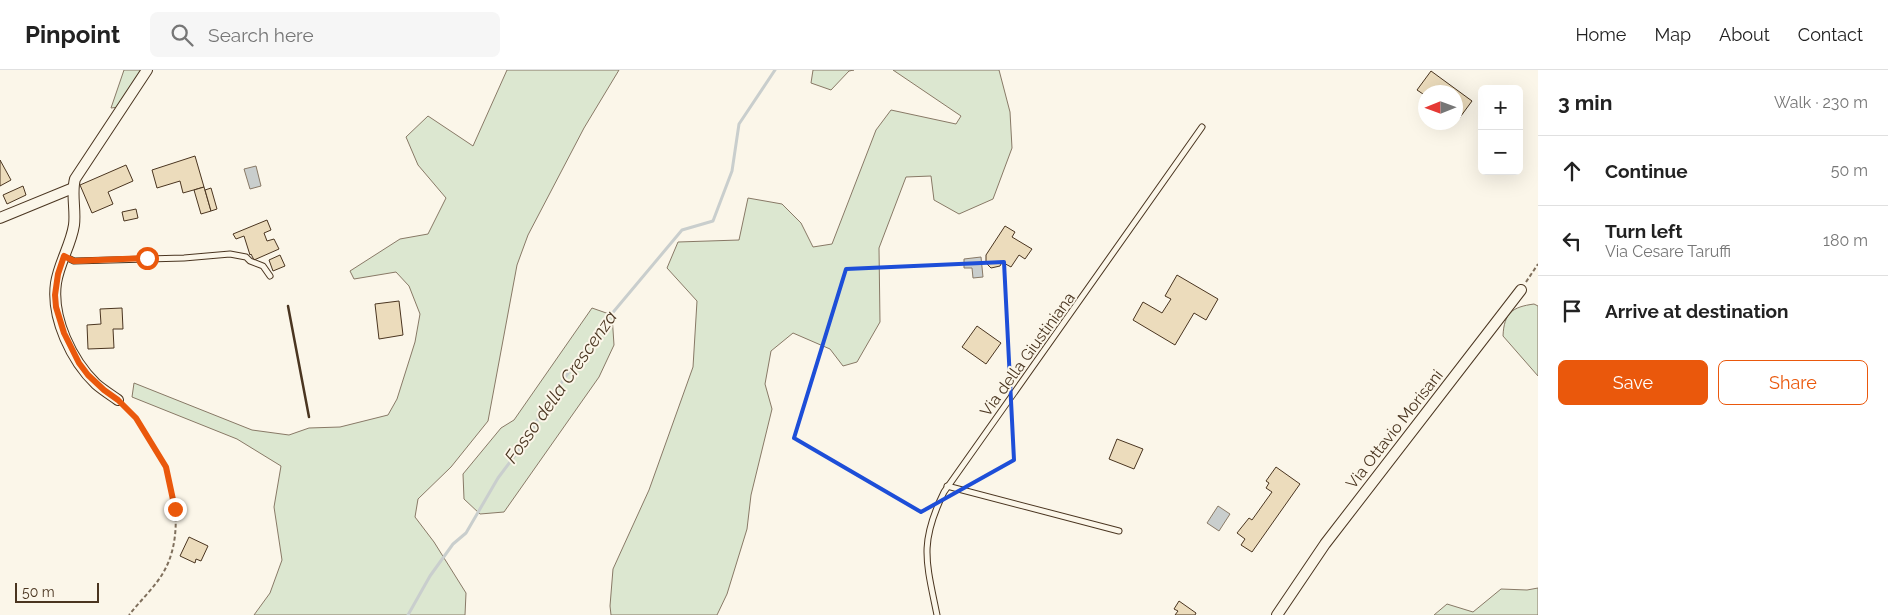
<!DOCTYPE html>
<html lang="en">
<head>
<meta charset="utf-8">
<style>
  body { margin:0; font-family:Raleway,sans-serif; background:#f6f6f6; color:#222 }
  .controls { position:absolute; right:15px; top:15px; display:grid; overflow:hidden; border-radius:8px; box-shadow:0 5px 20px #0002 }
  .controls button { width:45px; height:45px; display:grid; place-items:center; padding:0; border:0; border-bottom:1px solid #e0e0e0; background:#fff; color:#222; font:25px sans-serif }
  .compass { position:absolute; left:1418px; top:15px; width:45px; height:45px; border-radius:50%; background:#fff; box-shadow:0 5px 20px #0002; rotate:269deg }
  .scale { position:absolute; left:15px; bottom:12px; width:84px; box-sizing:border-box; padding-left:5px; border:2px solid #4a3520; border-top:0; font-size:14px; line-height:18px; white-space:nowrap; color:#4a3520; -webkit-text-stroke:4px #fbf6e9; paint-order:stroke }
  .stop { position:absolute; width:15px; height:15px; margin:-11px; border:4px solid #ea580c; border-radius:50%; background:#fff }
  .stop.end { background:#ea580c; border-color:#fff; box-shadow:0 1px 5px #0008 }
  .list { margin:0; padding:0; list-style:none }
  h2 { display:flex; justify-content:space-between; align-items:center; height:65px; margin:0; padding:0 20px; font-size:21px }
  h2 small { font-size:16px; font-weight:400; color:#767676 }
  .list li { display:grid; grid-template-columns:32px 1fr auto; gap:15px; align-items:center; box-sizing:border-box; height:70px; padding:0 20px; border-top:1px solid #e0e0e0 }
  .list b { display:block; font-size:19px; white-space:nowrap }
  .list p { margin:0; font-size:16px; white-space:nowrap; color:#767676 }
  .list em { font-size:16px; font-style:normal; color:#767676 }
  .actions { display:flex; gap:10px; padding:15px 20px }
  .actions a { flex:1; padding:11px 0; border:1px solid #ea580c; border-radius:8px; text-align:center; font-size:18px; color:#ea580c }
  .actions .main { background:#ea580c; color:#fff }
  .icon { flex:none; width:28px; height:28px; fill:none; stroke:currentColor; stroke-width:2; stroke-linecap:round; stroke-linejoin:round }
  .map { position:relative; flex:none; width:1538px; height:545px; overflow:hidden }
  header { display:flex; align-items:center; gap:30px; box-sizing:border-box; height:70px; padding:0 25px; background:#fff; border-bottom:1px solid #e0e0e0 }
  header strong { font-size:24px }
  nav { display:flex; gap:28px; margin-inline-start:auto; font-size:18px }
  .search { width:350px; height:45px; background:#f6f6f6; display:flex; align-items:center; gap:12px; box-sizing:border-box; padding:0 18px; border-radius:8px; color:#767676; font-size:19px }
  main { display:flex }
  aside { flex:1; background:#fff }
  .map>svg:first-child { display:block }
  .green { fill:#dce7d0; stroke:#887966 }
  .water { fill:#c9cecd; stroke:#887966 }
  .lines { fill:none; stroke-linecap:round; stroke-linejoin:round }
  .stream { stroke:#c9cecd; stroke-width:3 }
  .building { fill:#ecdcbc; stroke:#4a3520 }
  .lane-casing { stroke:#4a3520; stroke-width:7 }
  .street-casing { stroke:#4a3520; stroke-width:12 }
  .path { stroke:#7f6f5c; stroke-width:2; stroke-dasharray:4 2.5; stroke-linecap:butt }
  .lane { stroke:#fbf6e9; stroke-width:5 }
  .street { stroke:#fbf6e9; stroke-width:10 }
  .wall { stroke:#4a3520; stroke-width:2.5 }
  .route { stroke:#ea580c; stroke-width:6 }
  .marked { fill:none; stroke:#1d4ed8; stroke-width:4; stroke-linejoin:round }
  .labels { text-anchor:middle; stroke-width:4; stroke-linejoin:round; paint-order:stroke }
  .street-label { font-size:16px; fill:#4a3520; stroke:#fbf6e9 }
  .water-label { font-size:18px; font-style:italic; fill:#4a3520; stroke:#fbf6e9 }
</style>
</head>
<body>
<header>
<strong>Pinpoint</strong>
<div class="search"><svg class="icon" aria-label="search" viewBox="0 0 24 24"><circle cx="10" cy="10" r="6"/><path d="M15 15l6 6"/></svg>Search here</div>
<nav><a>Home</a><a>Map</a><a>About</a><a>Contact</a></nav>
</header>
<main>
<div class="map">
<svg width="1538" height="545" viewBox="0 0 1538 545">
  <rect width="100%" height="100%" fill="#fbf6e9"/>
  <g class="green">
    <path d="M124 0H143L119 37 111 38Z"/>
    <path d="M507 0H619L584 58 528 165 517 195 488 351 451 397 418 429 415 447 434 472 466 523 465 545H254L270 523 282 490 274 437 281 396 237 369 132 327 134 313 252 360 289 365 309 358 340 357 388 345 397 329 415 272 420 244 409 216 396 202 354 209 350 201 400 169 428 164 446 128 418 95 406 67 428 46 473 76Z"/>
    <path d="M813 0H854L849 1 831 20 811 13Z"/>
    <path d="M893 0H999L1010 42 1012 78 993 129 959 144 934 130 931 106 906 107 879 178 880 252 857 292 843 296 830 279 793 263 771 281 765 314 772 339 751 425 747 459 727 524 717 545H611L610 536 613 499 649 420 693 297 697 231 667 198 678 172 739 170 748 128 782 134 801 153 813 177 832 174 876 60 891 40 956 54 961 46Z"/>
    <path d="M1534 234 1538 236V306L1503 266C1504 243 1512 237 1534 234Z"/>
    <path d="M592 238 612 245 614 275 599 307 504 442 480 444 464 429 463 404 501 358 514 350Z"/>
    <path d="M1538 518V545H1434L1447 534 1473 542 1501 519 1527 520Z"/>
  </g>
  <g class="water">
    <path d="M256 96 261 116 250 119 244 99Z"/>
    <path d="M981 187 983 207 973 208 972 198H964V189Z"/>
    <path d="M1218 436 1230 444 1219 461 1207 453Z"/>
  </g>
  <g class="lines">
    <path class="stream" d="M408 545 430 506 453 474 466 463 498 408 525 372 543 340 594 265 682 160 713 151 732 101 739 54 775 0"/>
  </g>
  <g class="building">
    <path d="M1431 1 1472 31 1458 50 1456 48V22H1426V26L1417 20Z"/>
    <path d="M195 86 204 117 183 123 180 111 157 118 152 100Z"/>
    <path d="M0 90 11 110 0 116Z"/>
    <path d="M126 95 133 111 108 122 113 134 92 143 80 115Z"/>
    <path d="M23 116 26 125 7 134 3 125Z"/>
    <path d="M204 117 211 141 201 144 194 120Z"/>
    <path d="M211 118 217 139 211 141 205 120Z"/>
    <path d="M136 139 138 148 124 151 122 142Z"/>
    <path d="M267 150 271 160 264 163 267 171 274 169 279 179 254 190 251 184 250 185 244 166 236 169 233 164Z"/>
    <path d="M1005 156 1015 162 1012 167 1032 179 1025 189 1019 185 1011 197 1002 192 1000 196 991 198 986 193V185Z"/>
    <path d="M280 185 285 196 273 201 269 190Z"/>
    <path d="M1177 205 1218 229 1206 250 1194 243 1175 275 1133 250 1143 232 1162 243 1171 229 1165 226Z"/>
    <path d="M399 231 403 265 379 269 375 234Z"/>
    <path d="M122 238 123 259H113L114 278 88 279 87 255 101 254 100 239Z"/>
    <path d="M977 256 1001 273 986 294 962 277Z"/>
    <path d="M1117 369 1143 379 1134 399 1109 389Z"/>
    <path d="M1276 397 1300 414 1252 482 1241 475 1245 469 1237 463 1249 448 1252 450 1272 422 1266 418 1269 413 1266 411Z"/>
    <path d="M189 467 208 476 201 491 196 489 195 493 180 486Z"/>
    <path d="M1179 531 1196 543 1195 545H1175L1178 541 1174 539Z"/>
  </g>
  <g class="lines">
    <g class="lane-casing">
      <g id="lane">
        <path d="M64 186 74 191 184 188 230 184 246 187 250 191 263 196 270 206"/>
        <path d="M947 416 1119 461"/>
        <path d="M937 545C926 491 919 473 944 422L1202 57"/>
      </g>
    </g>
    <g class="street-casing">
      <g id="street">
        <path d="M0 148 73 118"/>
        <path d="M118 330C111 325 103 320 96 314 72 291 51 248 56 213 59 193 71 175 74 155 76 140 71 123 75 109L147 0"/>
        <path d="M1277 545 1325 474 1521 220"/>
      </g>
    </g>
    <g class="path">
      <path d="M1526 212 1538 194"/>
      <path d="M126 337C138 350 160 382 166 398 178 430 181 473 163 503 154 518 140 531 129 545"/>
    </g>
    <use href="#lane" class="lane"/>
    <use href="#street" class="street"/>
    <path class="wall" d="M288 236 309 347"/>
  </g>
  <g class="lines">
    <path class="route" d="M147 188 74 191 64 186 58 204 55 225 56 237 64 263 79 293 88 305 104 320 118 330 136 348 166 397 175 439"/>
  </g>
  <path class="marked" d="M1004 192 1014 390 921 442 794 368 846 199Z"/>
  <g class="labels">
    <g class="street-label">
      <text transform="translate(1027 284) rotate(-54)" y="6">Via della Giustiniana</text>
      <text transform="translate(1394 359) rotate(-52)" y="6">Via Ottavio Morisani</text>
    </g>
    <g class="water-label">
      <text transform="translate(561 317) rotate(-55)" y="6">Fosso della Crescenza</text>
    </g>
  </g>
</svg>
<div class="controls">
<button>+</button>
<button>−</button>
</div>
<svg class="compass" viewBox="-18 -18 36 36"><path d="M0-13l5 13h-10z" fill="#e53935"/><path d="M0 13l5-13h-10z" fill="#767676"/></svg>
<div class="scale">50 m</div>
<div class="stop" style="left:147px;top:188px"></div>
<div class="stop end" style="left:175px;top:439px"></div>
</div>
<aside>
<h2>3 min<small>Walk · 230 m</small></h2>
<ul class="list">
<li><svg class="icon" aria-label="ahead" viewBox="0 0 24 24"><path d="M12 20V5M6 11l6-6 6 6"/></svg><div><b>Continue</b></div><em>50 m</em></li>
<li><svg class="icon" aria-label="left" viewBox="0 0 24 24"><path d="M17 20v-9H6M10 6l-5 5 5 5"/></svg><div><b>Turn left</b><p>Via Cesare Taruffi</p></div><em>180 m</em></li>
<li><svg class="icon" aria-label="arrive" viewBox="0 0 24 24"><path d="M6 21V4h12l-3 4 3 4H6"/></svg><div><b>Arrive at destination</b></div></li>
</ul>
<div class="actions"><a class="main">Save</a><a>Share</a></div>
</aside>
</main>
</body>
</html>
